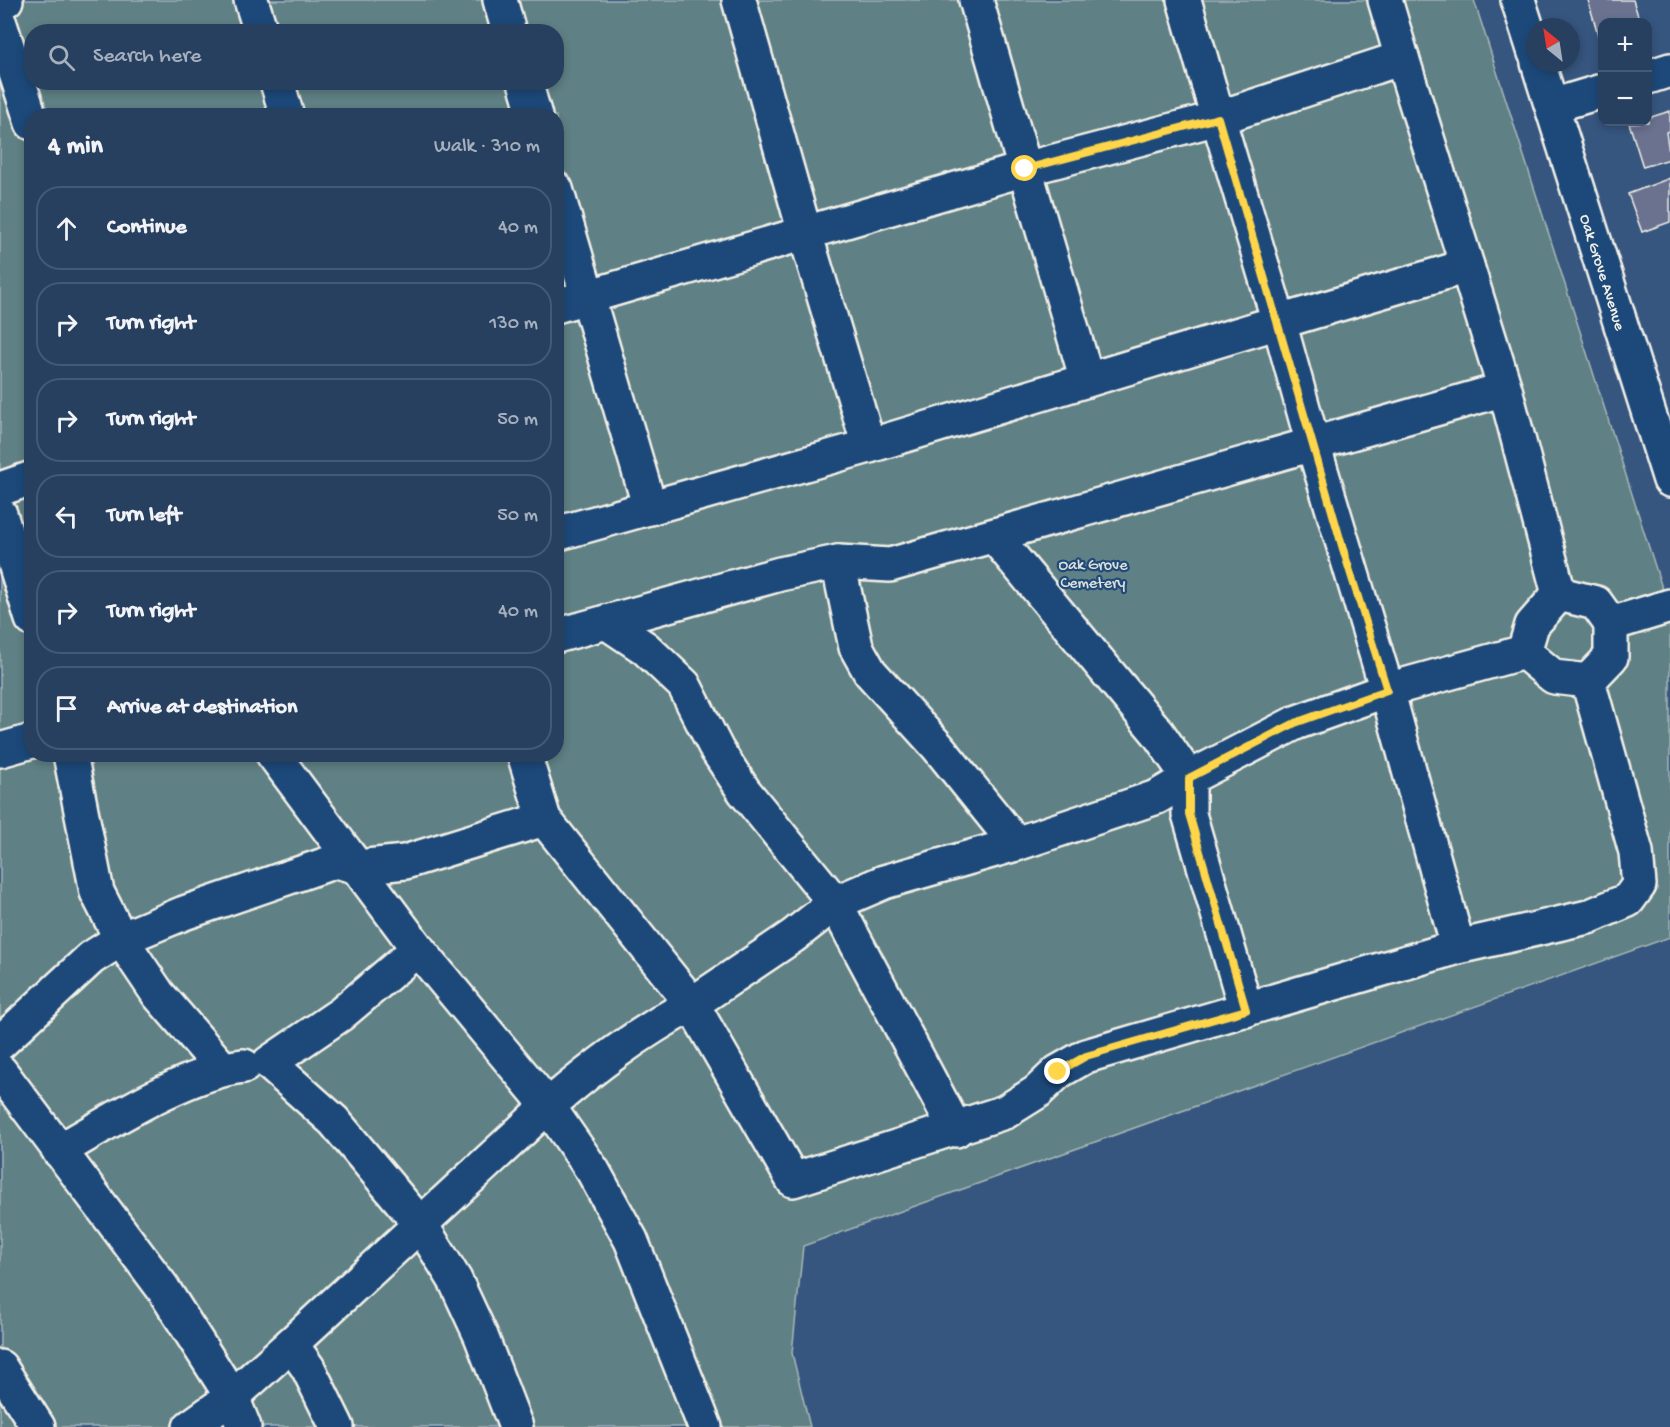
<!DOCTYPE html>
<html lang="en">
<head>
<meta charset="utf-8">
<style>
  body { margin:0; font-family:"Gochi Hand",sans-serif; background:#304766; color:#f1f3f6 }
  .controls { position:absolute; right:18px; top:18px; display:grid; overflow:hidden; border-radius:12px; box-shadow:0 3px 9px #0003 }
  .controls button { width:54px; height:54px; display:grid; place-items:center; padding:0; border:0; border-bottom:2px solid #445975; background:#284060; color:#f1f3f6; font:30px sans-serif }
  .compass { position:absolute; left:1526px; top:18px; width:54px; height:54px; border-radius:50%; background:#284060; box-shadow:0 3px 9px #0003; rotate:330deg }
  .stop { position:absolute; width:18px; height:18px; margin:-14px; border:4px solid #ffd54a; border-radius:50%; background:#fff }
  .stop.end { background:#ffd54a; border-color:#fff; box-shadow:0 2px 6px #0008 }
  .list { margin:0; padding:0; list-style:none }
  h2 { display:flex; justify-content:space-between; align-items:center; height:78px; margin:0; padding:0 24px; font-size:26px }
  h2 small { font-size:20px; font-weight:400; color:#a5afbd }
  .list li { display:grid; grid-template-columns:39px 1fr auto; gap:18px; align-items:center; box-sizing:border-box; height:84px; margin:0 12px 12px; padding:0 12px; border:2px solid #445975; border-radius:24px }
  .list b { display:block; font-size:22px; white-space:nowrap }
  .list em { font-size:20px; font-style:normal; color:#a5afbd }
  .icon { flex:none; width:33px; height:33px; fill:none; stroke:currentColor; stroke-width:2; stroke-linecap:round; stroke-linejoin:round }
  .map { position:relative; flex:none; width:1670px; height:1427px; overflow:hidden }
  .search { position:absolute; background:#284060; box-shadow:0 3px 9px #0003; left:24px; top:24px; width:540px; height:66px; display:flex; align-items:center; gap:15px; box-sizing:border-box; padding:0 21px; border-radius:24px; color:#a5afbd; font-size:22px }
  .panel { position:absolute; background:#284060; box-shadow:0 3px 9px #0003; left:24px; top:108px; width:540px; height:654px; border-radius:24px }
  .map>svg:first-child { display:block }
  .green { fill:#5e8084; stroke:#a9b8b6; stroke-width:1.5; fill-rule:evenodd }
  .building { fill:#6b728f; stroke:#f4f1e8; stroke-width:1.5 }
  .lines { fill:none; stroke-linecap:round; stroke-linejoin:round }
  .minor-casing { stroke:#f4f1e8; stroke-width:38 }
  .minor { stroke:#1f4a7a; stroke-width:33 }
  .route { stroke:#ffd54a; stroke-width:8 }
  .labels { text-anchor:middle; stroke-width:4.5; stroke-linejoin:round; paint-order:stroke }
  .street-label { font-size:16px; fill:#f4f1e8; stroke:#1f4a7a }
  .park-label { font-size:16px; fill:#dee0d9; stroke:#1f4a7a }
</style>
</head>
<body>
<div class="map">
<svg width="1670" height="1427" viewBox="0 0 1670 1427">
  <rect width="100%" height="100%" fill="#365680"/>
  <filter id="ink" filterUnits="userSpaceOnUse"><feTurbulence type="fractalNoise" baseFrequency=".0167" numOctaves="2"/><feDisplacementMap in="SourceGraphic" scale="12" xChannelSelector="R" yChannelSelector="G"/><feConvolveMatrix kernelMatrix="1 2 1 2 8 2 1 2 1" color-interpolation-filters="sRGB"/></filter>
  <g filter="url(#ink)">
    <path class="green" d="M0 0H1474L1670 613V937L803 1246 792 1353 810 1427H0ZM32 32H556V82H32ZM32 116H556V754H32Z"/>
    <g class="building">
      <path d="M1588 0H1633L1640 22H1602V37L1599 38Z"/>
      <path d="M1670 111V131L1666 132 1670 159 1643 167 1629 123 1648 122V118Z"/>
      <path d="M1670 178V222L1642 232 1628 194Z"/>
    </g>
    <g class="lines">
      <g class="minor-casing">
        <g id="minor">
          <path d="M251 0 261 32"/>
          <path d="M500 0 509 32"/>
          <path d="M976 0 1025 169 1218 118 1184 0"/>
          <path d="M1518 0 1535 53"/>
          <path d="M0 2 6 0"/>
          <path d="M0 24 32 123"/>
          <path d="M1402 58 1467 266"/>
          <path id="s1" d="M1538 63 1670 480"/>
          <path d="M1648 77 1670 70"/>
          <path d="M277 82 287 116"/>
          <path d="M525 82 535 116"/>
          <path d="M1552 106 1602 91"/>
          <path d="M556 189 650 508"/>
          <path d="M556 306 805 233 739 0"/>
          <path d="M1505 389 1313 444 1279 322 1467 266 1505 389 1559 594 1532 625 1524 652 1387 690 1458 947 1588 917 1628 900 1639 885 1636 852 1588 681 1554 677 1524 652"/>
          <path d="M869 446 805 233 1025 169 1087 380"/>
          <path d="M0 489 32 478"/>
          <path d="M0 514 32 619"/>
          <path d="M556 534 869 446 1279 322 1218 118 1402 58 1385 0"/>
          <path d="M995 537 1158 733 1189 778 1157 797 1016 844 884 882 835 903 793 936 692 1004 793 1180 1005 1112 1037 1092 1058 1072 1086 1056 1458 947"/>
          <path d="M838 562 856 647 870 672 938 747 1016 844"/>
          <path d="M1559 594 1596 603 1611 624 1670 606"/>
          <path d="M606 622 645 648 684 685 717 750 744 791 835 903 956 1130"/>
          <path d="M556 636 780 574 838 562 890 565 1313 444 1387 690 1295 723 1189 778V814L1246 1010"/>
          <path d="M1588 681 1611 657V624"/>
          <path d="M0 750 32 741"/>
          <path d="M70 754 97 892 121 939 158 994 222 1068"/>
          <path d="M524 754 544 819 692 1004C636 1035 596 1065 548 1106L593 1171 631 1240 705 1427"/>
          <path d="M418 949 341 1014 269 1063 334 1121 421 1225 455 1280 481 1336 516 1427"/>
          <path d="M0 1043 91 958 121 939 184 913 336 861 358 867 405 862 544 819"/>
          <path d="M0 1071 162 1287 232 1397 244 1427"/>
          <path d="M59 1151C109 1122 189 1071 244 1066"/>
          <path d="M291 1344 308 1368 337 1427"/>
          <path d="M0 1367 38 1427"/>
          <path d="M190 1427 232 1397 291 1344 548 1106 418 949 273 754"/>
        </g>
      </g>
      <use href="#minor" class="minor"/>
    </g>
  </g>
  <g class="lines" filter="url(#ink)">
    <path class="route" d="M1025 169 1218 118 1343 549 1387 690 1295 723 1189 778V814L1246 1010 1086 1056 1058 1072"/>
  </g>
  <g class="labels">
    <g class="street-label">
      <text dy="6" stroke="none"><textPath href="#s1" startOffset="219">Oak Grove Avenue</textPath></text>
    </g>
    <g class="park-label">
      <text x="1093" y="569">Oak Grove<tspan x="1093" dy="18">Cemetery</tspan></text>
    </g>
  </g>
</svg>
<div class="controls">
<button>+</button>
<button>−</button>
</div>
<svg class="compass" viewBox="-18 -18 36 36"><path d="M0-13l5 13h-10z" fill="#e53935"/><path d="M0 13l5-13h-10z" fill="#a5afbd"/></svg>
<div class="stop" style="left:1025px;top:169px"></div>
<div class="stop end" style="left:1058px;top:1072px"></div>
<div class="search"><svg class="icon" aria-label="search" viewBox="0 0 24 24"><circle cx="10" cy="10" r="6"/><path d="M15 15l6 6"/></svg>Search here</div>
<section class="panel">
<h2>4 min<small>Walk · 310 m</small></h2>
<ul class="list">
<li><svg class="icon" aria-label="ahead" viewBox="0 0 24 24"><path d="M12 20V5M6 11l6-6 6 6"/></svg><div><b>Continue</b></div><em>40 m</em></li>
<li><svg class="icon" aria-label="right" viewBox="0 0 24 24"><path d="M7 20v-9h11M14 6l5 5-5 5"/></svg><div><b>Turn right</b></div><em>130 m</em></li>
<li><svg class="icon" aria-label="right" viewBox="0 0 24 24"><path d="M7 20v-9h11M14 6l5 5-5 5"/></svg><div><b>Turn right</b></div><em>50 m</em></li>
<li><svg class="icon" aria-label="left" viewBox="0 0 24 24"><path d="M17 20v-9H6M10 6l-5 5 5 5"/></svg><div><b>Turn left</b></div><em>50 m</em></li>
<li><svg class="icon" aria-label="right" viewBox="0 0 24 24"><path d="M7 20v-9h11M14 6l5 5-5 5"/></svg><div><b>Turn right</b></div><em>40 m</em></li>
<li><svg class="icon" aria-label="arrive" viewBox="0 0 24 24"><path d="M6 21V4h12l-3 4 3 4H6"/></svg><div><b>Arrive at destination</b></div></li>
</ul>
</section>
</div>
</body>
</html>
